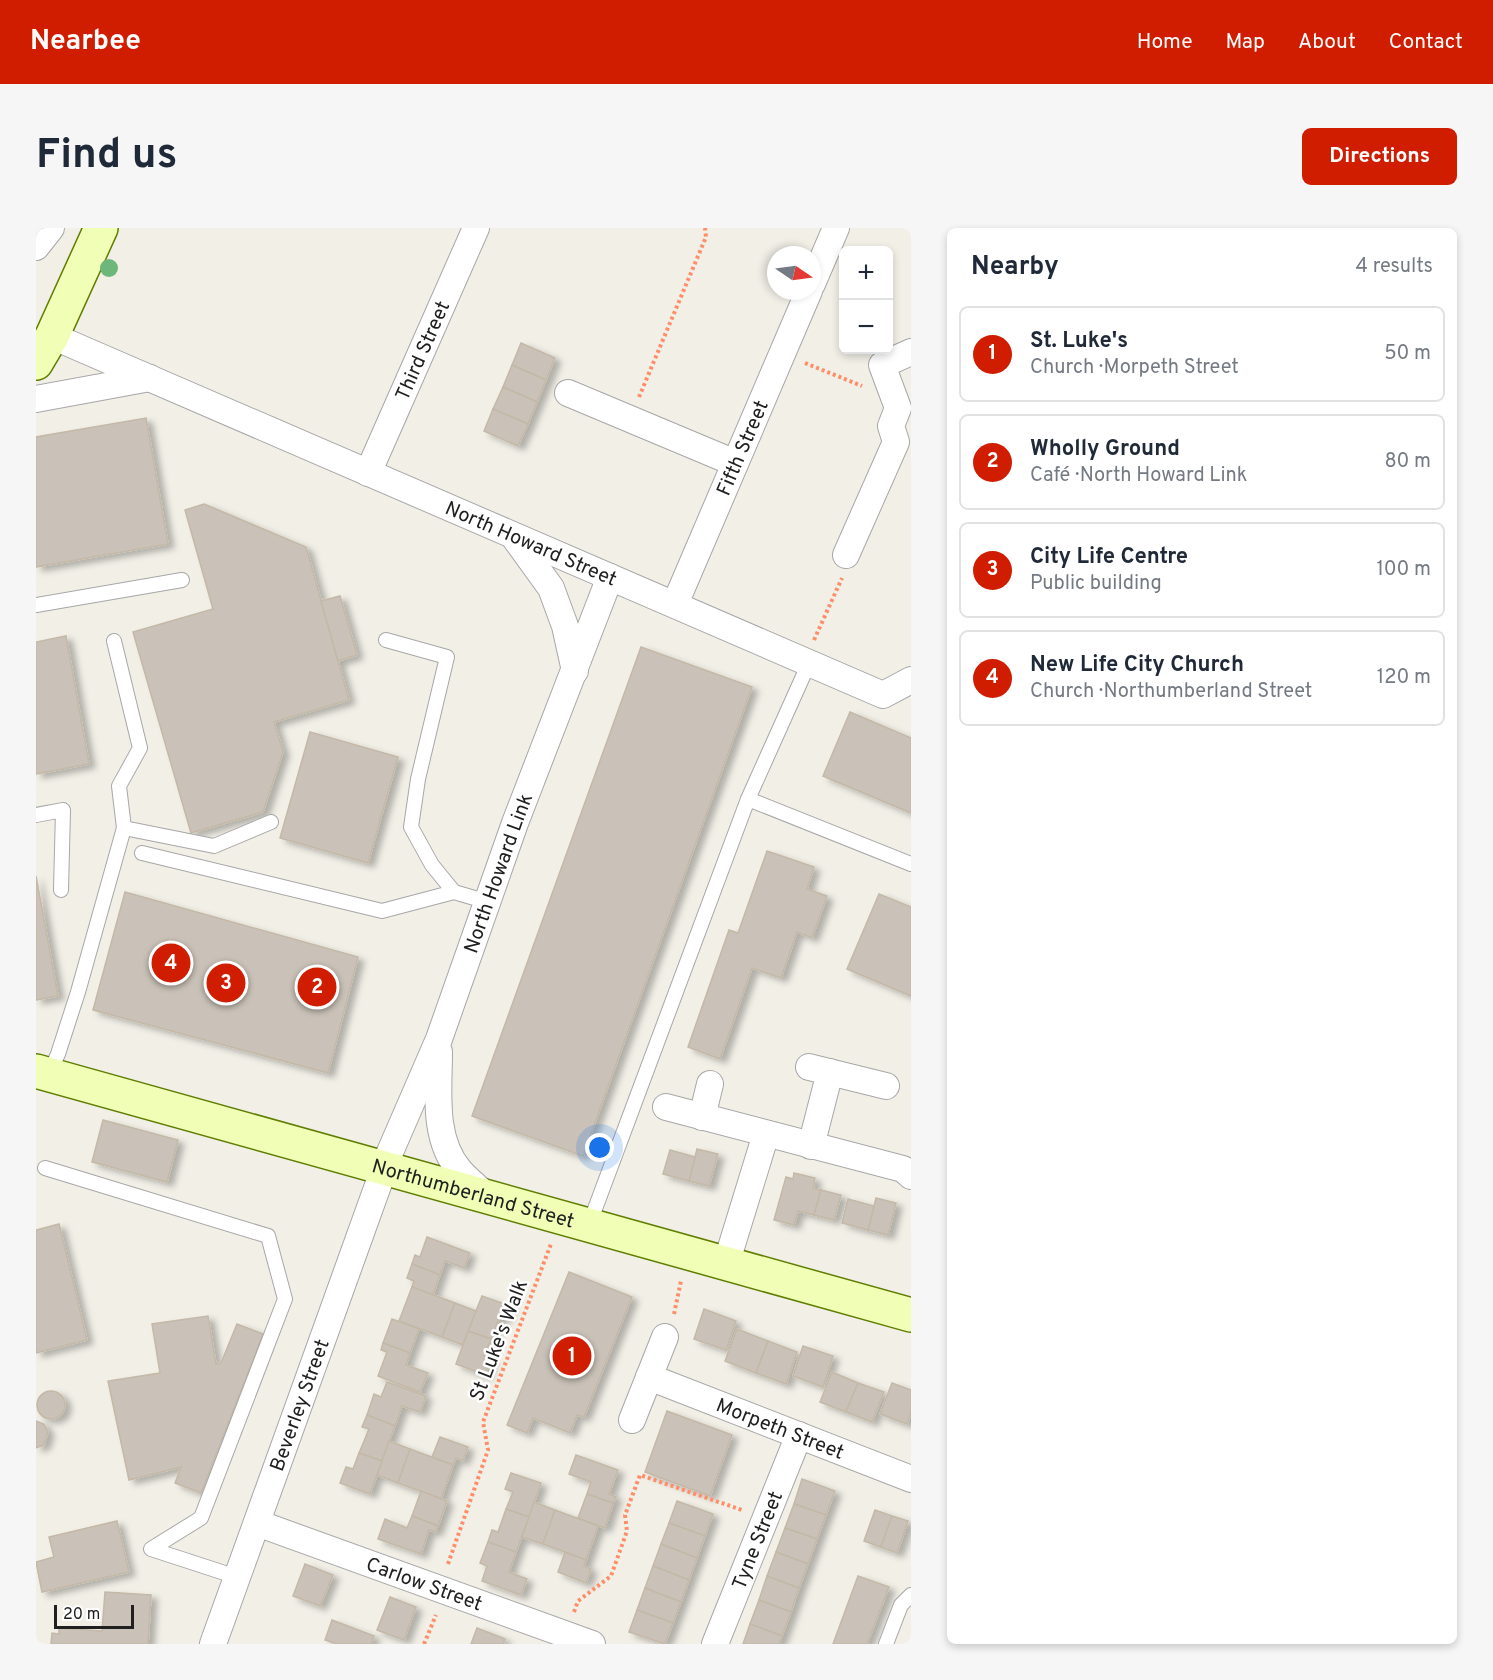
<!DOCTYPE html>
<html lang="en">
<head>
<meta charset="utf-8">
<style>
  body { margin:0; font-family:Overpass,sans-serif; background:#f6f6f7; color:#1f2937 }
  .controls { position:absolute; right:18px; top:18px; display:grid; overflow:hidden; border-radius:9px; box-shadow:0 3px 9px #0003 }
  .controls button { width:54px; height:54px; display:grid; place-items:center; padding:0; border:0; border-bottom:2px solid #e0e1e3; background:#fff; color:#1f2937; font:30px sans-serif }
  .compass { position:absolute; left:731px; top:18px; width:54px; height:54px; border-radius:50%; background:#fff; box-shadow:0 3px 9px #0003; rotate:103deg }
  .scale { position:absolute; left:18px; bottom:15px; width:80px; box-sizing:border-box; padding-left:6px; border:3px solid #202020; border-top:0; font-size:16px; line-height:21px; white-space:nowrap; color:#202020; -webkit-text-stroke:4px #fff; paint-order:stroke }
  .you { position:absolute; left:564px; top:920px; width:21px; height:21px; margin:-15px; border:4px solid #fff; border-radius:50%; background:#1a73e8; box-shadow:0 0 0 9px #1a73e833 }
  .badge { display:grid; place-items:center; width:39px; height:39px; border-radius:50%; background:#d01d00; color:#fff; font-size:20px; font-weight:700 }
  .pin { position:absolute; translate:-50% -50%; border:3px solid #fff; box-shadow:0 2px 6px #0006 }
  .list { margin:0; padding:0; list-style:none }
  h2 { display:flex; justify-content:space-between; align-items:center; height:78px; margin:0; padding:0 24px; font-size:26px }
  h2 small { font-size:20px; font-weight:400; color:#747a83 }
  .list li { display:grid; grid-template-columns:39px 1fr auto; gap:18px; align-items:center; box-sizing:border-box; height:96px; margin:0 12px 12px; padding:0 12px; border:2px solid #e0e1e3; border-radius:9px }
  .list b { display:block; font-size:22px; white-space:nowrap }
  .list p { margin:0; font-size:20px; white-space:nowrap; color:#747a83 }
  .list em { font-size:20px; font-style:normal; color:#747a83 }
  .map { position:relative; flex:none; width:875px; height:1416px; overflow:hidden; border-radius:9px }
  header { display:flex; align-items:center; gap:36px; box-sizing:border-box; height:84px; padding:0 30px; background:#d01d00; color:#fff }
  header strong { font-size:28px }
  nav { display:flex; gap:33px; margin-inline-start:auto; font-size:21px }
  .intro { display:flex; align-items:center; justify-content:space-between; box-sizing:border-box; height:144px; padding:0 36px }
  h1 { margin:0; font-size:42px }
  .button { padding:15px 27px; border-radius:9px; background:#d01d00; color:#fff; font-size:21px; font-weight:700 }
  main { display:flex; gap:36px; padding:0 36px }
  aside { flex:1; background:#fff; border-radius:9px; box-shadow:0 3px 9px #0003 }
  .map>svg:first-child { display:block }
  .building { fill:#cac2b8; stroke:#c4b8a7; stroke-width:1.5; filter:url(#shadow) }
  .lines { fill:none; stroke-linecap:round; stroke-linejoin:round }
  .lane-casing { stroke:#a7a7a7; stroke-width:16 }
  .street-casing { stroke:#a7a7a7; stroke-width:28 }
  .secondary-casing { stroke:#5f7e00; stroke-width:36 }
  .path { stroke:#ff8d69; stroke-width:4; stroke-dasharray:3 3; stroke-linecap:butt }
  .lane { stroke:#fff; stroke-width:14 }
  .street { stroke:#fff; stroke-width:26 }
  .secondary { stroke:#f1feb6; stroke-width:33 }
  .tree { fill:#6eb77a }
  .labels { text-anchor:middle; stroke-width:5; stroke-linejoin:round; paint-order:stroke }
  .street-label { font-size:20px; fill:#202020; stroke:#fff }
</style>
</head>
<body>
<header>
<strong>Nearbee</strong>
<nav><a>Home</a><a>Map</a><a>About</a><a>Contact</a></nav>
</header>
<div class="intro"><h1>Find us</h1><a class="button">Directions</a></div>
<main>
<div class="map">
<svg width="875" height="1416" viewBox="0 0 875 1416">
  <defs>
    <filter id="shadow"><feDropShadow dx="6" dy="4" stdDeviation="3" flood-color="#0004"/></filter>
  </defs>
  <rect width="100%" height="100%" fill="#f1efe6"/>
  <g class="building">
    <path d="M485 115 519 130 510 152 476 137Z"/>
    <path d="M476 137 510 152 501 174 467 159Z"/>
    <path d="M467 159 501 174 492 196 457 181Z"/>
    <path d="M457 181 492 196 482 218 448 203Z"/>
    <path d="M110 190 132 316 0 339V209Z"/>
    <path d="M168 276 270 319 313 472 238 494 247 524 227 584 155 605 97 404 177 381 149 282Z"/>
    <path d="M304 368 321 427 302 433 285 373Z"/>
    <path d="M30 408 53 536 0 546V414Z"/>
    <path d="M605 419 716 459 547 928 436 888Z"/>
    <path d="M814 484 875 510V585L787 548Z"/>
    <path d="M274 504 362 529 332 635 244 610Z"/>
    <path d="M731 623 778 639 771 661 791 668 776 710 761 704 745 750 716 740 684 831 652 819 693 702 702 705Z"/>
    <path d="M0 648 22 768 0 772Z"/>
    <path d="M89 664 322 729 292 845 57 782Z"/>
    <path d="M843 666 875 679V768L811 741Z"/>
    <path d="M67 892 142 912 131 954 56 934Z"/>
    <path d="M661 921 682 926 673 958 653 953Z"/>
    <path d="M634 922 659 929 653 953 627 946Z"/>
    <path d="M758 945 779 950 777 960 785 962 778 987 762 983 758 997 738 992 750 949 757 951Z"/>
    <path d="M785 962 805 967 798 992 778 987Z"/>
    <path d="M840 970 860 975 852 1007 832 1002Z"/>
    <path d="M812 971 838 978 832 1002 806 995Z"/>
    <path d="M23 996 51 1112 0 1125V1002Z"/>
    <path d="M391 1009 434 1025 428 1040 409 1033 404 1047 376 1036 379 1027 384 1029Z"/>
    <path d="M376 1036 404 1047 397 1067 376 1059 378 1053 371 1050Z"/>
    <path d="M533 1044 596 1069 548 1189 541 1187 534 1205 497 1190 491 1205 471 1197Z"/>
    <path d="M376 1059 419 1075 406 1109 363 1093Z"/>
    <path d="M446 1068 474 1078 469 1090 464 1088 455 1111 432 1103Z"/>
    <path d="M419 1075 440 1083 427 1117 406 1109Z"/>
    <path d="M668 1081 700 1093 690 1122 658 1111Z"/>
    <path d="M172 1088 180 1136 185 1135 201 1096 227 1106 165 1265 139 1255 145 1239 93 1252 72 1153 124 1145 116 1096Z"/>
    <path d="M356 1091 383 1101 374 1125 347 1115Z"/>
    <path d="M701 1101 732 1113 720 1145 689 1133Z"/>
    <path d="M432 1103 455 1111 448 1128 455 1131 449 1147 420 1136Z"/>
    <path d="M732 1113 761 1124 750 1156 720 1145Z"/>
    <path d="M347 1115 374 1125 370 1137 392 1145 384 1164 342 1148 351 1124 345 1122Z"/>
    <path d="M767 1118 797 1128 787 1159 757 1148Z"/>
    <path d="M796 1144 822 1155 810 1184 784 1174Z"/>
    <path d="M351 1154 390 1168 384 1184 366 1178 359 1198 331 1187 338 1166 345 1169Z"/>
    <path d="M822 1155 848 1164 836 1194 810 1184Z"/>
    <path d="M856 1155 875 1162V1185L871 1196 844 1186Z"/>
    <circle cx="15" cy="1177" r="14"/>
    <path d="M631 1183 696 1207 674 1268 609 1244Z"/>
    <path d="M331 1187 359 1198 346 1233 323 1225 333 1201 326 1199Z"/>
    <path d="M0 1193 8 1196 12 1204 8 1217 0 1220Z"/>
    <path d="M404 1209 432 1219 427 1233 420 1230 417 1237 396 1229Z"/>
    <path d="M353 1213 374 1221 362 1255 341 1247Z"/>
    <path d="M374 1221 417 1237 405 1271 362 1255Z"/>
    <path d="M323 1225 346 1233 334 1266 304 1255 310 1239 317 1241Z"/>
    <path d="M540 1227 582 1242 573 1266 580 1269 577 1275 551 1266 555 1254 533 1246Z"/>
    <path d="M475 1245 505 1255 493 1289 470 1281 477 1264 469 1261Z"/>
    <path d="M766 1251 799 1263 790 1287 758 1276Z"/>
    <path d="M385 1263 411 1273 402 1298 376 1288Z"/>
    <path d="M551 1266 577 1275 569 1300 542 1290Z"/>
    <path d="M641 1273 677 1286 669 1308 633 1295Z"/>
    <path d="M498 1274 519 1282 507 1316 486 1309Z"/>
    <path d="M758 1276 790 1287 781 1311 749 1300Z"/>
    <path d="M470 1281 493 1289 480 1324 452 1314 456 1302 462 1304Z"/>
    <path d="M519 1282 562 1298 550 1332 507 1316Z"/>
    <path d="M839 1282 856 1288 845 1319 828 1313Z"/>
    <path d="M376 1288 402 1298 400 1304 393 1302 385 1326 342 1311 349 1291 371 1300Z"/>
    <path d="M856 1288 872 1293 861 1325 845 1319Z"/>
    <path d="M81 1293 93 1344 6 1364 0 1334 18 1329 13 1309Z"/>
    <path d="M633 1295 669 1308 661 1330 625 1316Z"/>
    <path d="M749 1300 781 1311 772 1336 740 1324Z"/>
    <path d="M452 1314 480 1324 473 1344 491 1351 485 1367 446 1353 451 1338 444 1335Z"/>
    <path d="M625 1316 661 1330 653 1352 617 1338Z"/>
    <path d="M529 1324 550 1332 548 1338 555 1341 550 1355 522 1344Z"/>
    <path d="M740 1324 772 1336 763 1360 731 1348Z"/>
    <path d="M269 1336 297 1347 284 1378 257 1368Z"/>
    <path d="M617 1338 653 1352 645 1374 609 1360Z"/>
    <path d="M731 1348 763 1360 755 1384 723 1372Z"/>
    <path d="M822 1348 853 1359 831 1416H797Z"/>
    <path d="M609 1360 645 1374 637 1395 601 1382Z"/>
    <path d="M69 1364 115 1367 112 1416H15L16 1405 23 1406V1400L66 1403Z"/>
    <path d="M354 1369 380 1379 368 1412 341 1402Z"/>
    <path d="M723 1372 755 1384 746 1408 714 1396Z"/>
    <path d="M601 1382 637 1395 629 1416 593 1404Z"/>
    <path d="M296 1392 338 1408 335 1416H301L289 1412Z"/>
    <path d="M714 1396 746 1408 743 1416H707Z"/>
    <path d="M441 1400 469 1411 467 1416H435Z"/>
  </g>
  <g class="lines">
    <g class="lane-casing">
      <g id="lane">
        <path d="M0 377 146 352"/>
        <path d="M350 412 411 429 382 551 375 599 396 637 418 664"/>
        <path d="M712 571 875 636"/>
        <path d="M0 587 27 582 25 662"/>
        <path d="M88 600 178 618 235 594"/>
        <path d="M106 625 346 683 418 664 452 674"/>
        <path d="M13 846 22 826 42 764 88 600 83 558 104 520 78 413"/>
        <path d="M9 940 232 1008 249 1071 165 1290 115 1321 201 1349"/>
        <path d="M553 997 712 571 773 435"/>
        <path d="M850 1416 865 1377 875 1367"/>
      </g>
    </g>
    <g class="street-casing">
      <g id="street">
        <path d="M0 19 15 0"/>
        <path d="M776 56 800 0"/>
        <path id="s1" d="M16 108 847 467 875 452"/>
        <path d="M532 165 699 235"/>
        <path d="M0 171 114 150"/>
        <path id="s2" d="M332 245 440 0"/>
        <path d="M478 309 515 360 529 398 539 443"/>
        <path d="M810 327 860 214 855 198 862 180 846 137 875 124"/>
        <path id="s3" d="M639 376 773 63"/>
        <path d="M403 824C403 862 396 911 424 943 432 952 442 960 451 968"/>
        <path d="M773 839 850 858"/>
        <path d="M630 879 867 941 875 948"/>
        <path d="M666 889 674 856"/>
        <path d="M775 918 794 844"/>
        <path d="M690 1036 730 906"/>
        <path id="s4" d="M613 1149 875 1251"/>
        <path d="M596 1192 629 1109"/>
        <path id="s5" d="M221 1295 556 1416"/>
        <path id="s6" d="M177 1416 354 924 403 811 479 595 574 349"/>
        <path id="s7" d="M679 1416 763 1207"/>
      </g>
    </g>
    <g class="secondary-casing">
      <g id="secondary">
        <path d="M0 135 16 108 65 0"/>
        <path id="s8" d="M0 843 875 1087"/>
      </g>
    </g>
    <g class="path">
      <path d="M769 135 826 158"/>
      <path d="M603 169 670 9 669 0"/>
      <path d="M778 412 806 350"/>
      <path d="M638 1086 645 1053"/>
      <path d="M412 1336 452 1222 447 1194 515 1016"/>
      <path d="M538 1384 542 1373 575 1348 591 1303 589 1287 604 1247 706 1282"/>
      <path d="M388 1416 400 1387"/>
    </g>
    <use href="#lane" class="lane"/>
    <use href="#street" class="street"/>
    <use href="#secondary" class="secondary"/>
  </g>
  <circle class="tree" cx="73" cy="40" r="9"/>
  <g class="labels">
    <g class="street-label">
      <text dy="7" stroke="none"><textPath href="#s2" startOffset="134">Third Street</textPath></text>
      <text dy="7" stroke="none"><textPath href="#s3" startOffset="170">Fifth Street</textPath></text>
      <text dy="7" stroke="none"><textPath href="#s1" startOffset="522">North Howard Street</textPath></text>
      <text dy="7" stroke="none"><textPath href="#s6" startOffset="822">North Howard Link</textPath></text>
      <text dy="7" stroke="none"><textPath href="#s8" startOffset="454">Northumberland Street</textPath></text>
      <text transform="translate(462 1112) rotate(-69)" y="7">St Luke's Walk</text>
      <text dy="7" stroke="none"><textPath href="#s6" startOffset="254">Beverley Street</textPath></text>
      <text dy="7" stroke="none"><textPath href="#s4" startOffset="141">Morpeth Street</textPath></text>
      <text dy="7" stroke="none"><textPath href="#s7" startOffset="112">Tyne Street</textPath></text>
      <text dy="7" stroke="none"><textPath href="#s5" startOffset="178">Carlow Street</textPath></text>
    </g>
  </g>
</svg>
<div class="controls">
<button>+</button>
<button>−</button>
</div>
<svg class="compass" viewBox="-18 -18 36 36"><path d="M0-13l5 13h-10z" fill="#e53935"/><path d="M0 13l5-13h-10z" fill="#747a83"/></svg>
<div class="scale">20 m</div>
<div class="you"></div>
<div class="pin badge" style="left:536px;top:1128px">1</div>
<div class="pin badge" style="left:281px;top:759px">2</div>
<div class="pin badge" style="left:190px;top:755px">3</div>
<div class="pin badge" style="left:135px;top:735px">4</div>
</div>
<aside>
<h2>Nearby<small>4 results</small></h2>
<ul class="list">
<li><span class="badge">1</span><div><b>St. Luke's</b><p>Church · Morpeth Street</p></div><em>50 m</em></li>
<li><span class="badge">2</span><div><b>Wholly Ground</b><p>Café · North Howard Link</p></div><em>80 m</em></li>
<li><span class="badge">3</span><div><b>City Life Centre</b><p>Public building</p></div><em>100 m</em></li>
<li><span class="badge">4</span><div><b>New Life City Church</b><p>Church · Northumberland Street</p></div><em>120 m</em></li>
</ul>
</aside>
</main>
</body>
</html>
